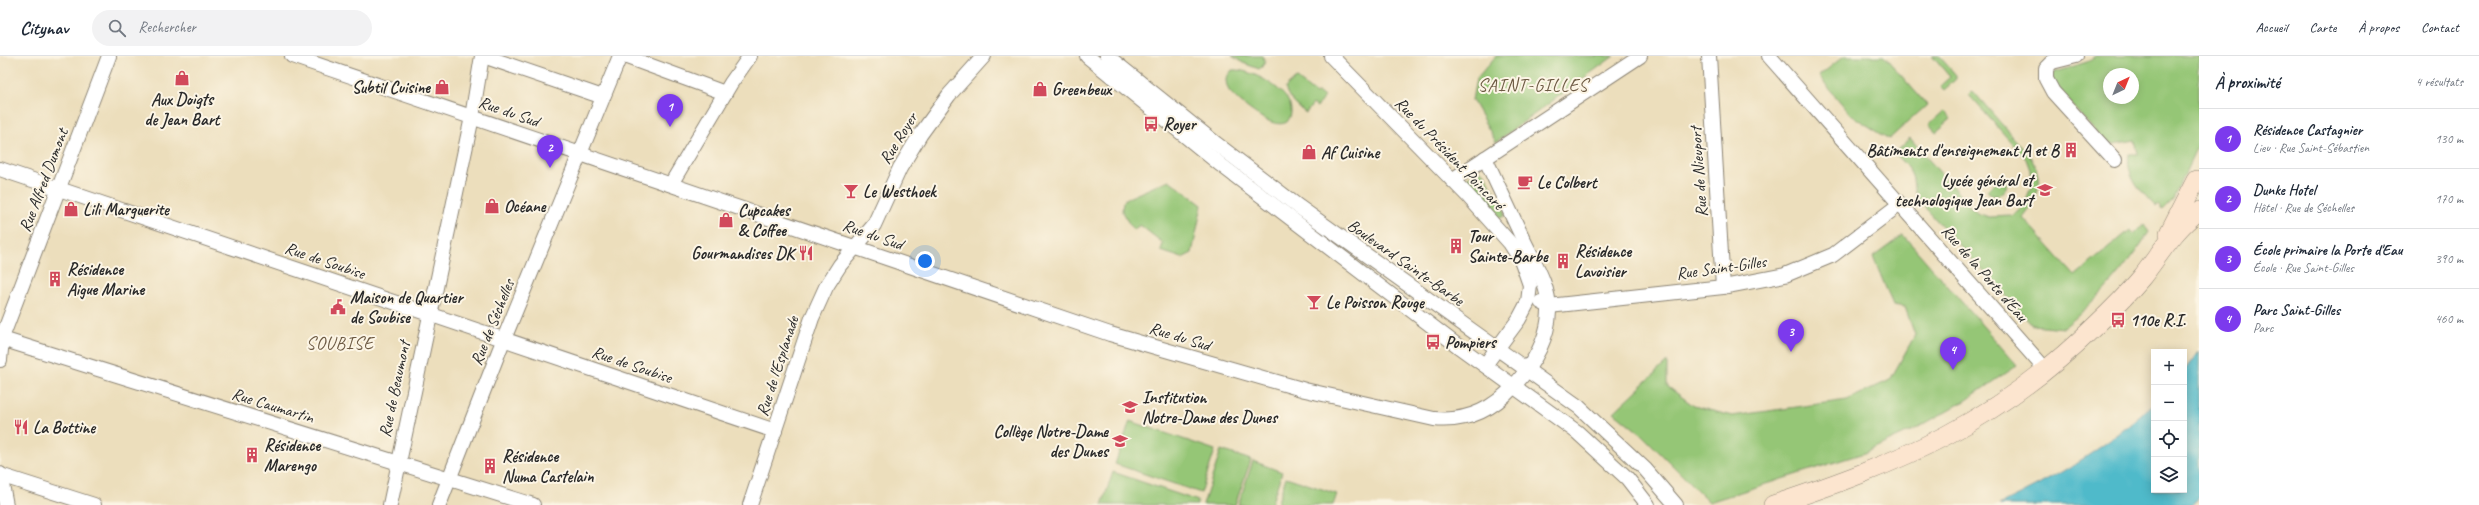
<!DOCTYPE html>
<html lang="fr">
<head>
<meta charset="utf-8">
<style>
  body { margin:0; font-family:Caveat,sans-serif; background:#f2f2f3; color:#1f2937 }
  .controls { position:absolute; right:12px; bottom:12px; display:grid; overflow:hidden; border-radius:0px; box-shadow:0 2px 10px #0003 }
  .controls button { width:36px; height:36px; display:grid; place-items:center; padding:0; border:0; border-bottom:1px solid #e0e1e3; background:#fff; color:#1f2937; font:20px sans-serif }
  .compass { position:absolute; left:2103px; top:12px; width:36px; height:36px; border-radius:50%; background:#fff; box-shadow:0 2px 10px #0003; rotate:43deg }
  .you { position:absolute; left:925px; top:205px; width:14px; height:14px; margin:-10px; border:3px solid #fff; border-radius:50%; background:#1a73e8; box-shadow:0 0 0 6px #1a73e833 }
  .badge { display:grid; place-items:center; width:26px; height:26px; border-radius:50%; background:#7c3aed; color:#fff; font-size:13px; font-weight:700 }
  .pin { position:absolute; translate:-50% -33px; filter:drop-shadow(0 1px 2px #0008) }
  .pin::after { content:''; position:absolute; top:21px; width:14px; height:12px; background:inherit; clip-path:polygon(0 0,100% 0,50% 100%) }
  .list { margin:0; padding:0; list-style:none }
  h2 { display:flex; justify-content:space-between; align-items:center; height:52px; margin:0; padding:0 16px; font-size:17px }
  h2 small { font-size:13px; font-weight:400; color:#747a83 }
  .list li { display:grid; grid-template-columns:26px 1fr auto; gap:12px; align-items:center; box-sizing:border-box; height:60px; padding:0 16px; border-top:1px solid #e0e1e3 }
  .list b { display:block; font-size:15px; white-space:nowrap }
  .list p { margin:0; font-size:13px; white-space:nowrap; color:#747a83 }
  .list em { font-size:13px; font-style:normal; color:#747a83 }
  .icon { flex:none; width:22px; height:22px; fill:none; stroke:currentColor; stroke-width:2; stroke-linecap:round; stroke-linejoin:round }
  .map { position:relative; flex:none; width:2199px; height:449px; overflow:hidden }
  header { display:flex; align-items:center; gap:24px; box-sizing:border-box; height:56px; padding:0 20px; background:#fff; border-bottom:1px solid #e0e1e3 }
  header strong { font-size:19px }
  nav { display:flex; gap:22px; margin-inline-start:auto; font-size:14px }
  .search { width:280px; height:36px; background:#f2f2f3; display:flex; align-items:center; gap:10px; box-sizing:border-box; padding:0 14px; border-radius:22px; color:#747a83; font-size:15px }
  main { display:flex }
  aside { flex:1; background:#fff }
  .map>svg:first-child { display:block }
  .green { fill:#95c676; stroke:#607850; fill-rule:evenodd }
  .water { fill:#4fbaca; stroke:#3d727a }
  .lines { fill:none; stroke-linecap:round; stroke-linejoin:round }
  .street-casing { stroke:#8c8474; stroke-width:16 }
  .secondary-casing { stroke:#8c8474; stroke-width:20 }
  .street { stroke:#fff; stroke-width:14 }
  .secondary { stroke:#fce5cf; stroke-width:19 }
  .labels { text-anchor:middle; stroke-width:4; stroke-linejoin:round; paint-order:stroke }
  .poi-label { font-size:17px; font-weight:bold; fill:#2b2b2b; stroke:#fcf5e5; text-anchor:start }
  .street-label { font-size:17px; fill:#2b2b2b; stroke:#fcf5e5 }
  .neighbourhood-label { font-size:18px; letter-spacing:1px; fill:#6d5a43; stroke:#fcf5e5 }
</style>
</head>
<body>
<header>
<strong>Citynav</strong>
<div class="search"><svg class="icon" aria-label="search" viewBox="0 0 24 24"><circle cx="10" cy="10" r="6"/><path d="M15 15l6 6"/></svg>Rechercher</div>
<nav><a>Accueil</a><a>Carte</a><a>À propos</a><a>Contact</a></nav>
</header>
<main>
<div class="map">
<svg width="2199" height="449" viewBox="0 0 2199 449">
  <rect width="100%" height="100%" fill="#fcf5e5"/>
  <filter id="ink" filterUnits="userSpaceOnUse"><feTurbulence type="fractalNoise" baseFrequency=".025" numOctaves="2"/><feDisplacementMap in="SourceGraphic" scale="8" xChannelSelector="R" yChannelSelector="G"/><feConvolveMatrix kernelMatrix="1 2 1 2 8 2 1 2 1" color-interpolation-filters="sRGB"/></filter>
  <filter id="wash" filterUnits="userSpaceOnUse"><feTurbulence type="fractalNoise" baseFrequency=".012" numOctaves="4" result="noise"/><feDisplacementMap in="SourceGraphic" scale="16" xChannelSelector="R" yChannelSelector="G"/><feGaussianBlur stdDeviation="0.9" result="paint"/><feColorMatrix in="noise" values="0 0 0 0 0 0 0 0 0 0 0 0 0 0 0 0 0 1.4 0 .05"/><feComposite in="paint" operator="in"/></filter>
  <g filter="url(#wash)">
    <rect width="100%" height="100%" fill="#ecdebc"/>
    <g class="green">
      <path d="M1232 0H1262L1265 5 1263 10 1259 13 1243 7Z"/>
      <path d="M1496 0H1614L1496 86 1472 44 1476 23Z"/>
      <path d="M1844 0H1884L1927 49 1889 83 1851 59 1819 20Z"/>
      <path d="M1932 0H1939L1956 19V23L1944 34 1940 30 1950 21Z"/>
      <path d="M2095 0H2199V87L2173 143 2162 154 2158 149 2156 151C2142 136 2125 120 2129 98H2138L2135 84 2115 88 2104 85 2054 30 2052 21 2055 16 2087 6ZM2109 18H2133V42H2109Z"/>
      <path d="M1232 14C1253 12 1306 42 1287 66 1273 75 1241 48 1231 37 1227 33 1226 27 1226 22Z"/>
      <path d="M1296 22 1316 38 1318 36 1324 41 1317 51 1313 48 1306 57C1297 51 1288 42 1285 32Z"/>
      <path d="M1973 35 2031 102C2044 125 2039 142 2023 162L2075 220 2130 174 2133 178 2144 169 2149 176C2126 212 2097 246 2063 272L2033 269 1919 145C1914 137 1914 132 1913 123 1910 112 1901 105 1894 97L1910 82 1970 151 1977 157 1989 161 2012 160 2024 150 2031 132 2030 114 2026 103 1969 39Z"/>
      <path d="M1944 55 1951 63 1936 76 1929 68Z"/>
      <path d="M1480 114 1485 118 1505 156 1504 160 1500 162 1491 158 1462 125Z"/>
      <path d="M2004 119 2007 123 2006 133 1997 140 1991 139 1987 134Z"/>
      <path d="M1169 124 1202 149 1192 197 1182 202 1161 195 1163 187 1140 169 1133 174 1122 156 1123 146 1128 142Z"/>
      <path d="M1903 179 2017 309 1963 346 1915 373 1864 397 1709 446 1641 378 1614 356 1667 306V330L1694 350 1732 360 1847 344 1890 324 1915 279 1905 251 1893 249 1873 201Z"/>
      <path d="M1130 365 1215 394 1201 437 1115 408Z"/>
      <path d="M1221 394 1251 404 1235 449H1203Z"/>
      <path d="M1253 405 1282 416 1271 449H1238Z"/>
      <path d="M1113 416 1198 445 1197 449H1102Z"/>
      <path d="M1286 421 1337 438 1333 449H1277Z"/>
    </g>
    <path class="water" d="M2199 295V442L2191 449H1999C2055 422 2110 390 2154 347V434H2184V315Z"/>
  </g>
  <g filter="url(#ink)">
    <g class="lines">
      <g class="street-casing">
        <g id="street">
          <path d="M292 0 1110 278 1305 334 1434 363C1465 366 1492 354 1513 331 1532 310 1548 285 1549 256 1550 231 1534 206 1524 185 1511 157 1498 130 1485 102"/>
          <path d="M483 0 603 41"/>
          <path d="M624 0 725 37"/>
          <path d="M1087 0 1221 109 1458 290 1577 376 1627 422 1648 449"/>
          <path d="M1107 0 1214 86 1299 151 1579 351 1645 413 1676 449"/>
          <path d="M1331 0 1468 140 1510 187 1522 206 1530 229 1528 246 1519 263 1485 309"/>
          <path d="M1709 0 1723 231"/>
          <path d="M1769 0 2046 314"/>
          <path d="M2076 0 2052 6 2046 12V23L2053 36 2115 104"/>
          <path d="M0 113 775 375"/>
          <path d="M1452 124 1640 0"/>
          <path d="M671 128 731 27 750 0"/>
          <path d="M1541 246 1549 250 1723 231 1785 219 1833 199 1900 148"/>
          <path d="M2 283 533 449"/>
          <path d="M0 287 109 0"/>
          <path d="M0 304 2 283"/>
          <path d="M0 418 6 449"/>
          <path d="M0 419 94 449"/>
          <path d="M390 449 472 61 482 0"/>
          <path d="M439 449 499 295 620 0"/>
          <path d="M750 449 812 262 826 231 840 209 874 169 900 112 920 79 949 39 984 0"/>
        </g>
      </g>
      <g class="secondary-casing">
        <g id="secondary">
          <path d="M2169 177 2196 124"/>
          <path d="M1773 449C1900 407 1996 367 2094 271 2111 255 2127 239 2142 221 2160 198 2175 172 2199 155"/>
        </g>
      </g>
      <use href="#street" class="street"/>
      <use href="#secondary" class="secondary"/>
    </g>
  </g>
  <defs>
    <g id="shop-bare" transform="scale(1.2)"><path d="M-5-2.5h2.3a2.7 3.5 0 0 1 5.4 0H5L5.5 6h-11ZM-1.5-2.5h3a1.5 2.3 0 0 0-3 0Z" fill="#d1495b" stroke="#fcf5e5" stroke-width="2.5" paint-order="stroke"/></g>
    <g id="bus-bare" transform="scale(1.2)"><path d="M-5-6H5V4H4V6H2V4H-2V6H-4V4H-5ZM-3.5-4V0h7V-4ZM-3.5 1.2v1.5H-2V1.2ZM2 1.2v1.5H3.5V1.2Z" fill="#d1495b" stroke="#fcf5e5" stroke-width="2.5" paint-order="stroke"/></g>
    <g id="building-bare" transform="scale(1.2)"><path d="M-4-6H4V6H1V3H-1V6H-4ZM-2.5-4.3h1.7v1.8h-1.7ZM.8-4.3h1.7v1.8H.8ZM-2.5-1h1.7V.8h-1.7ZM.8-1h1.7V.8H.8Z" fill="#d1495b" stroke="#fcf5e5" stroke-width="2.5" paint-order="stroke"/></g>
    <g id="cafe-bare" transform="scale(1.2)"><path d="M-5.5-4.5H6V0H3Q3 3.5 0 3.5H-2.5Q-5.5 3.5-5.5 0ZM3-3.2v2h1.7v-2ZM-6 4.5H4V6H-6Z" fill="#d1495b" stroke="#fcf5e5" stroke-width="2.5" paint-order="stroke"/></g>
    <g id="school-bare" transform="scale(1.2)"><path d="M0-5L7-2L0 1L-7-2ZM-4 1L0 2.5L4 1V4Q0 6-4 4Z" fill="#d1495b" stroke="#fcf5e5" stroke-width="2.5" paint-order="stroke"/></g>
    <g id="bar-bare" transform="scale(1.2)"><path d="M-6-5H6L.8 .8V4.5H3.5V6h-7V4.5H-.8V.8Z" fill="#d1495b" stroke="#fcf5e5" stroke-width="2.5" paint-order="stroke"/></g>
    <g id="restaurant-bare" transform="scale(1.2)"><path d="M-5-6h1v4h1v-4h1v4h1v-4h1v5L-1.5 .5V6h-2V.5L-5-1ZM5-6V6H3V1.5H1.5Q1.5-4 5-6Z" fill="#d1495b" stroke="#fcf5e5" stroke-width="2.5" paint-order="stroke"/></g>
    <g id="civic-bare" transform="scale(1.2)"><path d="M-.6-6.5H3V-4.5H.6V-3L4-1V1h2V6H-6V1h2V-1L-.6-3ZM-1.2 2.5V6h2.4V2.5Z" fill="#d1495b" stroke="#fcf5e5" stroke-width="2.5" paint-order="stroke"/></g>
  </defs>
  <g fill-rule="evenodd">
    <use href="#shop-bare" x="182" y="22"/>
    <use href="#shop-bare" x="442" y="31"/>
    <use href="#shop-bare" x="1040" y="33"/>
    <use href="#bus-bare" x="1151" y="68"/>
    <use href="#building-bare" x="2071" y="94"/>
    <use href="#shop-bare" x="1309" y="96"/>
    <use href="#cafe-bare" x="1525" y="126"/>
    <use href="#school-bare" x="2045" y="134"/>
    <use href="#bar-bare" x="851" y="135"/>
    <use href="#shop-bare" x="492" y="150"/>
    <use href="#shop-bare" x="71" y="153"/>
    <use href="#shop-bare" x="726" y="164"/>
    <use href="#building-bare" x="1456" y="190"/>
    <use href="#restaurant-bare" x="806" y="197"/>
    <use href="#building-bare" x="1563" y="205"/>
    <use href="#building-bare" x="55" y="223"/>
    <use href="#bar-bare" x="1314" y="246"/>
    <use href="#civic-bare" x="338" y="251"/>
    <use href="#bus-bare" x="2118" y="264"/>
    <use href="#bus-bare" x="1433" y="286"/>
    <use href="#school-bare" x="1130" y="351"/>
    <use href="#restaurant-bare" x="21" y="371"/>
    <use href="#school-bare" x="1120" y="385"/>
    <use href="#building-bare" x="252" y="399"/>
    <use href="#building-bare" x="490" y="410"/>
  </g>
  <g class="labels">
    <g class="poi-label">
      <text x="430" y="37" text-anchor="end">Subtil Cuisine</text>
      <text x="1052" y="39">Greenbeux</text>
      <text x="182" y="49" text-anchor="middle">Aux Doigts<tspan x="182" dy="20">de Jean Bart</tspan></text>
      <text x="1163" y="74">Royer</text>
      <text x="2059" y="100" text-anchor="end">Bâtiments d'enseignement A et B</text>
      <text x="1321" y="102">Af Cuisine</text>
      <text x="2033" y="130" text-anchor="end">Lycée général et<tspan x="2033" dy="20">technologique Jean Bart</tspan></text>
      <text x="1537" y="132">Le Colbert</text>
      <text x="863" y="141">Le Westhoek</text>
      <text x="504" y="156">Océane</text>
      <text x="83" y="159">Lili Marguerite</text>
      <text x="738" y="160">Cupcakes<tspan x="738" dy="20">&amp; Coffee</tspan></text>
      <text x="1468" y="186">Tour<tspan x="1468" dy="20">Sainte-Barbe</tspan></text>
      <text x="1575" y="201">Résidence<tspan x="1575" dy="20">Lavoisier</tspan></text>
      <text x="794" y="203" text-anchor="end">Gourmandises DK</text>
      <text x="67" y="219">Résidence<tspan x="67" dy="20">Aigue Marine</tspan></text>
      <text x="350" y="247">Maison de Quartier<tspan x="350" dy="20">de Soubise</tspan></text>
      <text x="1326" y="252">Le Poisson Rouge</text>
      <text x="2130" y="270">110e R.I.</text>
      <text x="1445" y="292">Pompiers</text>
      <text x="1142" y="347">Institution<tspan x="1142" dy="20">Notre-Dame des Dunes</tspan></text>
      <text x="33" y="377">La Bottine</text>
      <text x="1108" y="381" text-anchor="end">Collège Notre-Dame<tspan x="1108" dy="20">des Dunes</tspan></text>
      <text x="264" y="395">Résidence<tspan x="264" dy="20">Marengo</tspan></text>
      <text x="502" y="406">Résidence<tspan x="502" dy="20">Numa Castelain</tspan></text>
    </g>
    <g class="street-label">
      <text transform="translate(509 55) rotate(19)" y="6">Rue du Sud</text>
      <text transform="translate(898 82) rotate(-58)" y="6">Rue Royer</text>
      <text transform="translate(1450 97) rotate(46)" y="6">Rue du Président Poincaré</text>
      <text transform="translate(1698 116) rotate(-94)" y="6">Rue de Nieuport</text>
      <text transform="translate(43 124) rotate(-69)" y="6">Rue Alfred Dumont</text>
      <text transform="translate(873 178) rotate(19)" y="6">Rue du Sud</text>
      <text transform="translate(325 204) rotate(19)" y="6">Rue de Soubise</text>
      <text transform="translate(1406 206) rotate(35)" y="6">Boulevard Sainte-Barbe</text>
      <text transform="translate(1721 211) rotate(-8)" y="6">Rue Saint-Gilles</text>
      <text transform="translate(1985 217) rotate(49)" y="6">Rue de la Porte d'Eau</text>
      <text transform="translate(492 266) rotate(-68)" y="6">Rue de Séchelles</text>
      <text transform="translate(1180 280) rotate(17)" y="6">Rue du Sud</text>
      <text transform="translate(632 308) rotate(19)" y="6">Rue de Soubise</text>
      <text transform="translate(777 310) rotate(-72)" y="6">Rue de l'Esplanade</text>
      <text transform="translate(394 333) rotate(-78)" y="6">Rue de Beaumont</text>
      <text transform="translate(273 349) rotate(17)" y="6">Rue Caumartin</text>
    </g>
    <g class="neighbourhood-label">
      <text x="1533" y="35">SAINT-GILLES</text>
      <text x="340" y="293">SOUBISE</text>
    </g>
  </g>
</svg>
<div class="controls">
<button>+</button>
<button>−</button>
<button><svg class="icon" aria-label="locate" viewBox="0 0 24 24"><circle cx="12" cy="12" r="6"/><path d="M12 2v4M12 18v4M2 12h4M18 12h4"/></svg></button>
<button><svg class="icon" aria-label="layers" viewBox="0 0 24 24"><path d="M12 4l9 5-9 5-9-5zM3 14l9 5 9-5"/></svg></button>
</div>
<svg class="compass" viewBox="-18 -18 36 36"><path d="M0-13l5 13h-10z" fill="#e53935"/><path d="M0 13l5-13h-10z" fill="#747a83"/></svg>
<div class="you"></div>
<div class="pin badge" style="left:670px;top:71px">1</div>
<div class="pin badge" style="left:550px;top:112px">2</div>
<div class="pin badge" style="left:1791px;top:296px">3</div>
<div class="pin badge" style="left:1953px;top:314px">4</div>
</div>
<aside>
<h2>À proximité<small>4 résultats</small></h2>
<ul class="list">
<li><span class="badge">1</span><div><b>Résidence Castagnier</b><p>Lieu · Rue Saint-Sébastien</p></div><em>130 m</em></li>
<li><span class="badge">2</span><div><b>Dunke Hotel</b><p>Hôtel · Rue de Séchelles</p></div><em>170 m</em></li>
<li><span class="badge">3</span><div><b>École primaire la Porte d'Eau</b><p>École · Rue Saint-Gilles</p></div><em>390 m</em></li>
<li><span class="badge">4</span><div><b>Parc Saint-Gilles</b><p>Parc</p></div><em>460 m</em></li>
</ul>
</aside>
</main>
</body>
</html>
